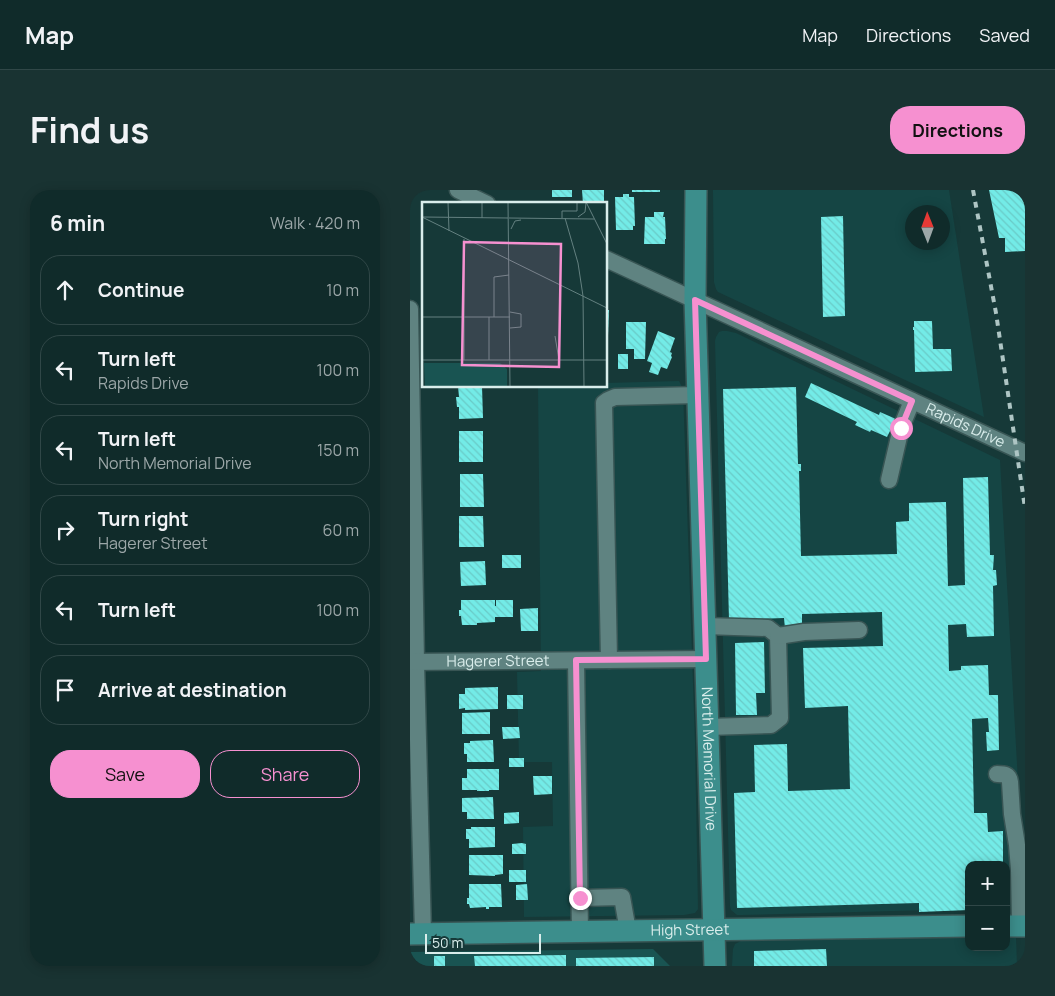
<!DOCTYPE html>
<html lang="en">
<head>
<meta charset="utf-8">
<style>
  body { margin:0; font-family:Manrope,sans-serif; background:#193332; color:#f1f3f6 }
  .controls { position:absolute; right:15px; bottom:15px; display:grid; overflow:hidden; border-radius:10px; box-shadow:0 2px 12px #0003 }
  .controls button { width:45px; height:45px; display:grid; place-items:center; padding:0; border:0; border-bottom:1px solid #304747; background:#102b2a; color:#f1f3f6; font:25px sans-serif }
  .compass { position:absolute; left:495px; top:15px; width:45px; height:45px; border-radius:50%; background:#102b2a; box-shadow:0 2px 12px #0003; rotate:359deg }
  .scale { position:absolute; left:15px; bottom:12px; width:116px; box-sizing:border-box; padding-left:5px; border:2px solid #d9edeb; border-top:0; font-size:14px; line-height:18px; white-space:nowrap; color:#d9edeb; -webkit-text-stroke:4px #163938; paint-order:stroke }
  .stop { position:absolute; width:15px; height:15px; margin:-11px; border:4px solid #f690d0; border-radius:50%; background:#fff }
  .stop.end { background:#f690d0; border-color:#fff; box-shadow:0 1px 5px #0008 }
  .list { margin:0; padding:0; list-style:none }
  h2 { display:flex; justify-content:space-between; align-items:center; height:65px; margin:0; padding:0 20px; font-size:21px }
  h2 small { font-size:16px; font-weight:400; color:#9ca7a8 }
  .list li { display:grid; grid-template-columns:32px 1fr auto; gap:15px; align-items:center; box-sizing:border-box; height:70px; margin:0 10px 10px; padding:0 10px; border:1px solid #304747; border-radius:20px }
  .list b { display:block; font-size:19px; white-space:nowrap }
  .list p { margin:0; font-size:16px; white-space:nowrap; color:#9ca7a8 }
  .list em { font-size:16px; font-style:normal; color:#9ca7a8 }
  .actions { display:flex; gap:10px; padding:15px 20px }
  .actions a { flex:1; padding:11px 0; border:1px solid #f690d0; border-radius:20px; text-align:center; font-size:18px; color:#f690d0 }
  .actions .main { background:#f690d0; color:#111 }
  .icon { flex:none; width:28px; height:28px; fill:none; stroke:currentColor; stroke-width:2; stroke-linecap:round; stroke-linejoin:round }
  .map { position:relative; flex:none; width:615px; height:776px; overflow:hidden; border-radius:20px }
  header { display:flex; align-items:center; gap:30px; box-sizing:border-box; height:70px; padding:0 25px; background:#102b2a; border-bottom:1px solid #304747 }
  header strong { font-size:24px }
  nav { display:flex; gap:28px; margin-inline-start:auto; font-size:18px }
  .intro { display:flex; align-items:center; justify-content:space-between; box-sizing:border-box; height:120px; padding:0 30px }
  h1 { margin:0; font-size:35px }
  .button { padding:12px 22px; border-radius:20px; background:#f690d0; color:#111; font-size:18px; font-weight:700 }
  main { display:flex; gap:30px; padding:0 30px }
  aside { flex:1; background:#102b2a; border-radius:20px; box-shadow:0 2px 12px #0003 }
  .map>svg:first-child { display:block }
  .built { fill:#154544; fill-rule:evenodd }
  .pitch { fill:#195452 }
  .building { fill:url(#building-back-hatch) }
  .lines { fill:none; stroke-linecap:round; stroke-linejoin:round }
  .minor-casing { stroke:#385554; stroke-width:19 }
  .major-casing { stroke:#385554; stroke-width:24 }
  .minor { stroke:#5f8381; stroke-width:16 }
  .major { stroke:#3c8e8c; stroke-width:21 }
  .rail { stroke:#aec5c4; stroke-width:4; stroke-dasharray:6 6; stroke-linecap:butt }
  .route { stroke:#f690d0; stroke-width:6 }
  .labels { text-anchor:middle; stroke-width:5; stroke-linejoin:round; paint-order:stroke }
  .street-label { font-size:15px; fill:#d9edeb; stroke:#163938 }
  .inset-road { fill:none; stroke:#648180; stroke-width:1 }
  .view { fill:#f690d0; fill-opacity:0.15; stroke:#f690d0; stroke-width:2.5 }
  .inset-edge { fill:none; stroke:#d9edeb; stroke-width:2.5 }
</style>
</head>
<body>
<header>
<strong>Map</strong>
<nav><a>Map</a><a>Directions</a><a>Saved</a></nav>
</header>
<div class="intro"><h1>Find us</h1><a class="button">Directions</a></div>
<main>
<aside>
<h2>6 min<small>Walk · 420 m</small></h2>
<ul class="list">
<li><svg class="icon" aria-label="ahead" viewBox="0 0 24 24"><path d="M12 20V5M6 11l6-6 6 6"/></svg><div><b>Continue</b></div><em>10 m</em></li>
<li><svg class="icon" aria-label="left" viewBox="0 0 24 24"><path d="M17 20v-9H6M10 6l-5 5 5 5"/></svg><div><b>Turn left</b><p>Rapids Drive</p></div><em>100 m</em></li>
<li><svg class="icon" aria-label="left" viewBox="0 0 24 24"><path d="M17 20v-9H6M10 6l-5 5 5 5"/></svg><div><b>Turn left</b><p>North Memorial Drive</p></div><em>150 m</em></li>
<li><svg class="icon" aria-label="right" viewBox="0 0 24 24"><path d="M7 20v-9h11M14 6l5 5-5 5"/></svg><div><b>Turn right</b><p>Hagerer Street</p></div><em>60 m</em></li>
<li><svg class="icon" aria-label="left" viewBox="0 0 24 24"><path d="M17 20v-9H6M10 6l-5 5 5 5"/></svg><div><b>Turn left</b></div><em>100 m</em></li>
<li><svg class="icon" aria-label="arrive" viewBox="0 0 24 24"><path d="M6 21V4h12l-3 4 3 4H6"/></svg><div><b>Arrive at destination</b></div></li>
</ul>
<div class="actions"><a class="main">Save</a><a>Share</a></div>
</aside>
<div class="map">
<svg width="615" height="776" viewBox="0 0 615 776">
  <defs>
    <pattern id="building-back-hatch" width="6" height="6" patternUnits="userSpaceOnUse" patternTransform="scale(1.25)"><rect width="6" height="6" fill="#73ebe7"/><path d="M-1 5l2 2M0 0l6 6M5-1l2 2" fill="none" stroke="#69cac7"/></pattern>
  </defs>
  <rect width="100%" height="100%" fill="#163938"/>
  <g class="built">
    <path d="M303 0H539L574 227 308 102 306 99 304 92ZM502 22H532V52H502Z"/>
    <path d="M312 141H317L326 143 590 270 615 717 596 718V675H559V719L331 725H327L321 720 320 716 305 151 306 147 309 142Z"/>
    <path d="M269 191 273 199 285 552 288 719 285 723 274 725 114 727 113 637 143 636 142 572H109L107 482 131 481 128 196H196V193Z"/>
    <path d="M606 746 607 776H322L323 759 325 754 333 750 559 747V757H596V747Z"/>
  </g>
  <path class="pitch" d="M243 759 260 776H0V762Z"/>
  <g class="building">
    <rect x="142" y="0" width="20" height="7"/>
    <path d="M172 0H194V14H173Z"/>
    <rect x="222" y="0" width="28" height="2"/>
    <path d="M579 0H615V61L595 62V48H589Z"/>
    <path d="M213 4H219V7H224L225 36H223V40H206L205 7H213Z"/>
    <path d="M244 22H254L253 27H255L256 49H255V54H234L235 27H244Z"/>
    <path d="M433 26 435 126 413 127 411 27Z"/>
    <path d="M196 120H199L198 145H196Z"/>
    <path d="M504 131H522L523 159H541L542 181 505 182 504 140H503V137H504Z"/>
    <path d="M216 132H236L235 169H224V159H216Z"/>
    <path d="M248 141 265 148 260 162 262 163 261 166 262 167 257 179 251 177 248 185 239 182 242 173 237 171Z"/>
    <rect x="208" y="164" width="10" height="15"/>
    <path d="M401 193 469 225 470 222 486 229 477 247 461 240 460 242 445 235 447 232 395 207Z"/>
    <path d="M48 196H72L73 228 49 229V217H47L46 207H49Z"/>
    <path d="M386 197 388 274H391V281H389L391 366 487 364 486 332 499 331V313L536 312 538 396 555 395 553 288 578 287 580 365H584L583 380H586L587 395 583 396 584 446 557 447 556 434 538 435 539 481 551 480V476L578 475 579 505H588L589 560 577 561 576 542H579L578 528 562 529 564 623H577L578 642 593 641V675H559V720L509 722V713L327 718 324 603 345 602 344 555 377 554 378 601 440 599 438 516 395 518 393 458 473 456 472 422 392 424V439H375L374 428 319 430 313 199Z"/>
    <rect x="49" y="241" width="24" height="31"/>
    <path d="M50 284H73L74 317H50Z"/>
    <path d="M49 326H73L74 357H49Z"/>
    <rect x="92" y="365" width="19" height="13"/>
    <path d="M75 371 76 395 51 396 50 372Z"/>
    <path d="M51 410H85V416H86V410H103V427H85V432L67 433V435H52L51 426H49V420H51Z"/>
    <path d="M128 418V441H111L110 419Z"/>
    <path d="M354 452 355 503H346L347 525H326L325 453Z"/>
    <path d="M88 497V519L55 520V518L49 519V504H55V498Z"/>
    <rect x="97" y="505" width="16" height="14"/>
    <path d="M80 522V544H52V523Z"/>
    <path d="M92 537H109L110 548 93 549Z"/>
    <path d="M83 550 84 572H57V564H54V553H60V551Z"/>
    <rect x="99" y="568" width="15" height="9"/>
    <path d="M57 579H89V600H79V601H67V600H52V588H57Z"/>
    <path d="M123 586H142V604L124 605Z"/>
    <path d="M83 607 84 629H57V622H52V608Z"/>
    <path d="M109 622V633L94 634V623Z"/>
    <path d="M61 637H85V657L59 658V649H56V639H61Z"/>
    <path d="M112 653 116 654V664H102V654Z"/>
    <path d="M59 665H93V684L85 685V686L59 685Z"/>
    <rect x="99" y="680" width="17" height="12"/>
    <path d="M59 694H91L92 717H79V719H76V717L60 718 59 714H57V708H59Z"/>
    <path d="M117 694 118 710H106V695Z"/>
    <path d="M416 759 417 776H344V761Z"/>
    <path d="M156 765V776H65L64 766Z"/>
    <rect x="24" y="766" width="11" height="10"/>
    <path d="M244 767V776H166V768Z"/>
  </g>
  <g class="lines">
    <g class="minor-casing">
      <g id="minor">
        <path d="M48 0 77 14"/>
        <path id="s1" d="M196 69 615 263"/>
        <path d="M0 119 6 472 13 744"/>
        <path d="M479 290 491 238 502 211"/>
        <path d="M295 436 358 438 368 446 370 528 361 535 298 537"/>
        <path d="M368 446 394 442 449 440"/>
        <path d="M199 470 194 213 198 210 205 207 288 205"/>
        <path d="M166 471 170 742"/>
        <path id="s2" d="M0 472 296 469"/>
        <path d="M587 584C594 584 599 584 600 592L602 624 607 655 609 680 610 736"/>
        <path d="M170 708 212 707 218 741"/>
      </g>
    </g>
    <g class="major-casing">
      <g id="major">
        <path id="s3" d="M286 0 285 110 305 776"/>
        <path d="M596 736H615"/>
        <path id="s4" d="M0 744 559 736"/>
      </g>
    </g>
    <use href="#minor" class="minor"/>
    <use href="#major" class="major"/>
    <path class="rail" d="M563 0 586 123 615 318"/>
  </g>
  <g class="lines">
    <path class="route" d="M170 708 166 470 296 469 285 110 502 211 491 238"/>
  </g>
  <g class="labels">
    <g class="street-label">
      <text dy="5" stroke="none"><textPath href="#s1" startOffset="396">Rapids Drive</textPath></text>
      <text dy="5" stroke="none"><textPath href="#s2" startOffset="88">Hagerer Street</textPath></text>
      <text dy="5" stroke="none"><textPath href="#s3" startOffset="569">North Memorial Drive</textPath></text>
      <text dy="5" stroke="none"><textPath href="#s4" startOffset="280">High Street</textPath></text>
    </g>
  </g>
  <g transform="translate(12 12)">
    <rect width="185" height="185" fill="#163938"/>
    <path d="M2 161H78L85 167V185H3Z" fill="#195452"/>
    <path class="inset-road" d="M26 0 27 29M86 0 88 185M164 0 185 42M0 15 185 106M1 15 86 16M156 15 163 10 164 1M60 16V0M87 16 172 17M140 16V9H155V0M143 16 156 61 161 94 162 185M89 27 93 19 99 18M42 37V158M88 110 99 112V125L88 126M0 111 1 185M0 115H88M72 115V75L87 73M133 134 137 158M0 158H185M67 158V115"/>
    <path class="view" d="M42 40 139 42 137 165 40 163Z"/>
    <rect width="185" height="185" class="inset-edge"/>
  </g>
</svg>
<div class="controls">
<button>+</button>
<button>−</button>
</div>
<svg class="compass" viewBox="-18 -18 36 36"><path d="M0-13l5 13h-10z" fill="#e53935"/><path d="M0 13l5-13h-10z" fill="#9ca7a8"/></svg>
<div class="scale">50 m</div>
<div class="stop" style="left:491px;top:238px"></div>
<div class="stop end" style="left:170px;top:708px"></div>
</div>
</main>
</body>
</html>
